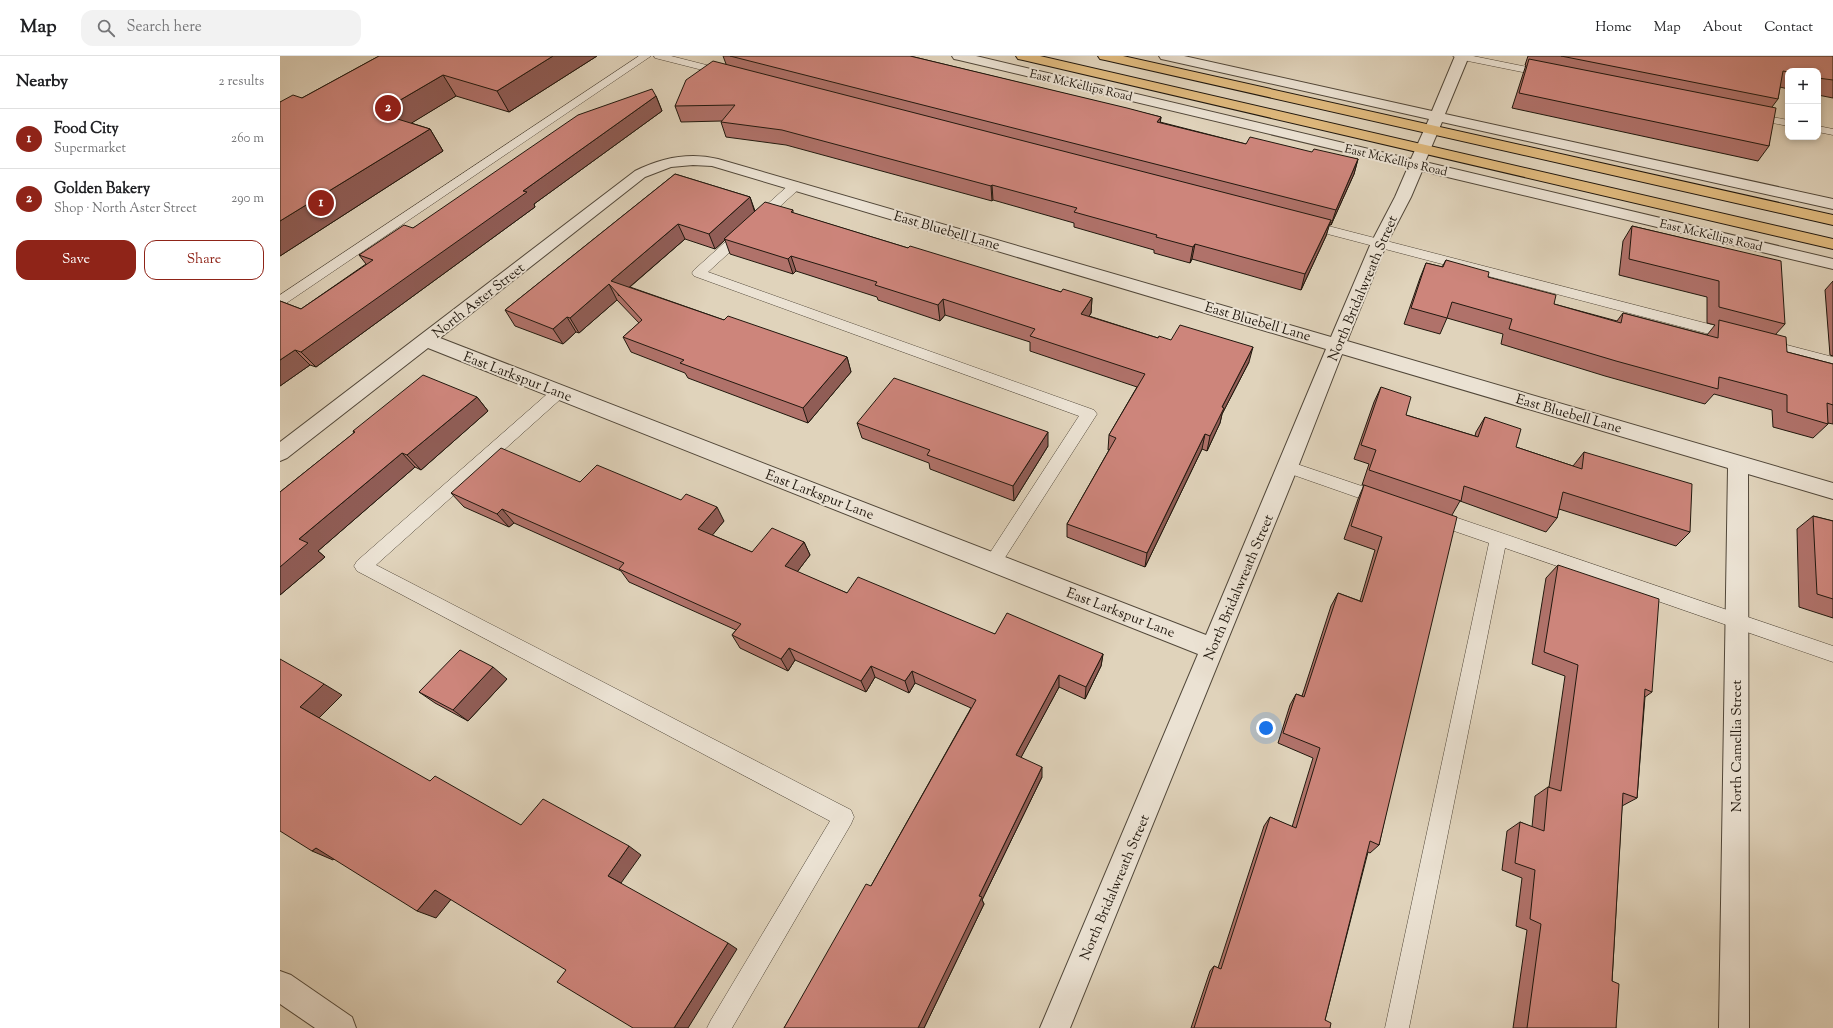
<!DOCTYPE html>
<html lang="en">
<head>
<meta charset="utf-8">
<style>
  body { margin:0; font-family:"Sorts Mill Goudy",serif; background:#f2f2f2; color:#202124 }
  .controls { position:absolute; right:12px; top:12px; display:grid; overflow:hidden; border-radius:8px; box-shadow:0 2px 6px #0003 }
  .controls button { width:36px; height:36px; display:grid; place-items:center; padding:0; border:0; border-bottom:1px solid #e0e0e0; background:#fff; color:#202124; font:20px sans-serif }
  .you { position:absolute; left:986px; top:672px; width:14px; height:14px; margin:-10px; border:3px solid #fff; border-radius:50%; background:#1a73e8; box-shadow:0 0 0 6px #1a73e833 }
  .badge { display:grid; place-items:center; width:26px; height:26px; border-radius:50%; background:#8f2418; color:#fff; font-size:13px; font-weight:700 }
  .pin { position:absolute; translate:-50% -50%; border:2px solid #fff; box-shadow:0 1px 4px #0006 }
  .list { margin:0; padding:0; list-style:none }
  h2 { display:flex; justify-content:space-between; align-items:center; height:52px; margin:0; padding:0 16px; font-size:17px }
  h2 small { font-size:13px; font-weight:400; color:#757577 }
  .list li { display:grid; grid-template-columns:26px 1fr auto; gap:12px; align-items:center; box-sizing:border-box; height:60px; padding:0 16px; border-top:1px solid #e0e0e0 }
  .list b { display:block; font-size:15px; white-space:nowrap }
  .list p { margin:0; font-size:13px; white-space:nowrap; color:#757577 }
  .list em { font-size:13px; font-style:normal; color:#757577 }
  .actions { display:flex; gap:8px; padding:12px 16px }
  .actions a { flex:1; padding:9px 0; border:1px solid #8f2418; border-radius:12px; text-align:center; font-size:14px; color:#8f2418 }
  .actions .main { background:#8f2418; color:#fff }
  .icon { flex:none; width:22px; height:22px; fill:none; stroke:currentColor; stroke-width:2; stroke-linecap:round; stroke-linejoin:round }
  .map { position:relative; flex:none; width:1553px; height:972px; overflow:hidden }
  header { display:flex; align-items:center; gap:24px; box-sizing:border-box; height:56px; padding:0 20px; background:#fff; border-bottom:1px solid #e0e0e0 }
  header strong { font-size:19px }
  nav { display:flex; gap:22px; margin-inline-start:auto; font-size:14px }
  .search { width:280px; height:36px; background:#f2f2f2; display:flex; align-items:center; gap:10px; box-sizing:border-box; padding:0 14px; border-radius:12px; color:#757577; font-size:15px }
  main { display:flex }
  aside { flex:1; background:#fff }
  .map>svg:first-child { display:block }
  .lines { fill:none; stroke-linecap:round; stroke-linejoin:round }
  .service-casing { stroke:#514739; stroke-width:1 }
  .minor-casing { stroke:#514739; stroke-width:2 }
  .primary-casing { stroke:#21180e; stroke-width:2 }
  .service { fill:#ebe2d3; fill-rule:evenodd }
  .minor { fill:#ebe2d3; fill-rule:evenodd }
  .primary { fill:#e0ba7e; fill-rule:evenodd }
  .wall { fill:#b0726a; stroke:#21180e }
  .shaded-wall { fill:#905d56; stroke:#21180e }
  .building { fill:#cd857b; stroke:#21180e }
  .labels { text-anchor:middle; stroke-width:4; stroke-linejoin:round; paint-order:stroke }
  .far-street-label { font-size:12px; fill:#21180e; stroke:#ebe2d3 }
  .street-label { font-size:14px; fill:#21180e; stroke:#ebe2d3 }
</style>
</head>
<body>
<header>
<strong>Map</strong>
<div class="search"><svg class="icon" aria-label="search" viewBox="0 0 24 24"><circle cx="10" cy="10" r="6"/><path d="M15 15l6 6"/></svg>Search here</div>
<nav><a>Home</a><a>Map</a><a>About</a><a>Contact</a></nav>
</header>
<main>
<aside>
<h2>Nearby<small>2 results</small></h2>
<ul class="list">
<li><span class="badge">1</span><div><b>Food City</b><p>Supermarket</p></div><em>260 m</em></li>
<li><span class="badge">2</span><div><b>Golden Bakery</b><p>Shop · North Aster Street</p></div><em>290 m</em></li>
</ul>
<div class="actions"><a class="main">Save</a><a>Share</a></div>
</aside>
<div class="map">
<svg width="1553" height="972" viewBox="0 0 1553 972">
  <rect width="100%" height="100%" fill="#e0d3bb"/>
  <filter id="stains"><feTurbulence type="fractalNoise" baseFrequency=".005" numOctaves="4"/><feColorMatrix values="0 0 0 0 .2 0 0 0 0 .09 0 0 0 0 .02 0 0 0 .5 -.17"/></filter>
  <radialGradient id="worn" r=".72"><stop offset=".6" stop-color="#630" stop-opacity="0"/><stop offset="1" stop-color="#630" stop-opacity=".3"/></radialGradient>
  <g class="lines">
    <g class="service-casing">
      <g id="service">
        <path d="M359 0H371L5 248 0 249V239Z"/>
        <path d="M374 0H391L450 15 451 17 446 20 375 2Z"/>
        <path d="M1173 0H1193L1267 15 1272 18 1267 21 1178 3Z"/>
        <path d="M1471 57 1508 64V70L1467 62 1465 60Z"/>
        <path d="M1538 70 1553 73V79L1538 76Z"/>
        <path d="M515 126 519 127 521 130 519 133 428 216 814 354 817 358 719 511 713 513 707 511 704 506 799 360 414 220 412 217 414 214 511 127Z"/>
        <path d="M1025 164 1452 274 1457 276 1459 279 1457 282 1452 284 1021 171 1019 168 1021 165Z"/>
        <path d="M1484 283 1553 301V311L1479 291 1477 288 1479 285Z"/>
        <path d="M279 331 284 332 286 336 284 340 96 509 571 754 574 761 571 768 452 972H427L431 964 550 765 77 515 74 510 77 505 274 332Z"/>
        <path d="M1008 405 1108 439 1110 444 1108 449 1102 450 1002 415 1000 411 1002 407Z"/>
        <path d="M1154 454 1553 590V606L1225 492 1129 972H1105L1209 487 1148 466 1146 461 1148 456Z"/>
      </g>
    </g>
    <g class="minor-casing">
      <g id="minor">
        <path d="M672 0H696L1131 103 1149 63 886 4 881 3 879 0H904L1152 55 1175 0H1189L1165 58 1553 143V153L1162 66 1145 106 1553 203V213L1142 115 1131 141 1107 187 1067 285 1553 427V443L1468 418 1469 972H1439L1448 412 1062 298 1018 411 790 972H760L918 598 148 292 7 402 0 405V386L355 115C381 102 409 96 438 103L1051 281 1091 187 1115 141 1128 111 679 4 674 3ZM413 109 432 110 1046 293 926 579 160 282 365 121 391 111Z"/>
        <path d="M0 915 11 919 72 961 76 972H35L0 948Z"/>
      </g>
    </g>
    <g class="primary-casing">
      <g id="primary">
        <path d="M736 0H760L1553 183V193L743 4 738 3Z"/>
        <path d="M818 0H843L1553 159V169L825 4 820 3Z"/>
      </g>
    </g>
    <use href="#service" class="service"/>
    <use href="#minor" class="minor"/>
    <use href="#primary" class="primary"/>
  </g>
  <g class="wall">
    <path d="M99 0H317L229 56 176 40 131 67 150 73 163 95 0 200V46L22 42Z"/>
    <path d="M443 0H630L881 61 880 66 966 88 1078 103 1074 118 1051 169H1049L1046 180 1021 234 912 203 910 207 874 197V194L794 171V167L713 144 712 145 506 89 446 81 441 66 442 65 401 66 395 50 446 8Z"/>
    <path d="M1248 0H1553V42L1538 39V15H1508V33L1500 31 1498 43 1492 51 1489 90 1478 105 1232 52 1243 18 1246 9H1245Z"/>
    <path d="M376 40 382 55 254 148 255 151 36 311 30 309 0 330V245L21 253 86 208 79 199 133 172Z"/>
    <path d="M395 118 470 141 475 155 513 154V157L628 192 781 236 812 242 811 257 809 260 878 282 969 306 942 358 940 367 927 395 922 393 865 511 787 481V468L829 394H828L829 379 857 331 750 295V286L665 259 660 265 598 244 597 241 516 215 513 218 450 198 445 184 435 193 405 183 350 231 444 264 567 301 571 316 528 367 408 322 405 317 351 296 343 281 359 267 337 244 299 277 296 276 283 288 235 270 225 254Z"/>
    <path d="M1352 170 1432 189 1505 268 1495 279 1507 296 1553 308V368L1548 367V368L1533 382 1493 371 1492 354 1434 338 1425 348 1325 320 1221 288 1223 278 1167 262 1160 278 1124 268 1140 222 1146 207 1162 211 1166 204 1274 248 1337 265 1343 257 1427 279 1435 269 1427 267V241L1339 219 1343 185Z"/>
    <path d="M1553 225V300L1550 299 1545 234Z"/>
    <path d="M1101 331 1126 359 1195 380 1196 376 1205 361 1236 391 1293 410 1304 396 1410 476 1396 490 1279 453 1277 462 1266 476 1180 445 1172 459 1099 789 1090 797 1088 796 1045 964 1050 972H911L930 915 934 910 938 912 984 770 990 761 1012 771 1033 702 998 687 1010 649 1016 638 1022 640 1051 550 1058 537 1080 545 1095 494 1064 483 1078 443 1084 429H1082L1089 408 1074 403 1094 346Z"/>
    <path d="M197 341 208 355 141 414 135 411 38 495 45 501 0 539V436L74 377 73 375Z"/>
    <path d="M577 367 768 390 734 445 650 413 649 407 582 382Z"/>
    <path d="M300 426 444 465 432 479 472 496 524 486 530 499 517 516 567 537 715 578 823 598 821 610 805 643 779 631 741 701 762 721 702 844 704 848 644 972H504L591 830 691 652 635 627 629 637 595 621 586 636 515 604 508 615 460 592 452 579 456 574 349 526 341 515 234 467 229 471 184 451 171 437Z"/>
    <path d="M1533 460 1553 465V562L1519 551 1517 473Z"/>
    <path d="M1278 509 1372 636 1365 641 1357 742 1342 750 1332 925 1336 972H1233L1247 874 1236 870 1242 822 1222 814 1227 775 1240 766 1252 771 1255 740 1268 731H1269L1285 620 1252 608 1266 522Z"/>
    <path d="M227 623 188 665 155 647 139 636Z"/>
  </g>
  <g class="shaded-wall">
    <path d="M273 0H317L229 56 217 35Z"/>
    <path d="M163 19 176 40 112 79 98 57Z"/>
    <path d="M376 40 382 55 254 148 255 151 36 311 21 296 243 135Z"/>
    <path d="M881 61 879 76 877 66Z"/>
    <path d="M150 73 163 95 0 200V165Z"/>
    <path d="M1078 103 1074 118 1051 169 1056 154Z"/>
    <path d="M712 129 713 144 712 145 711 130Z"/>
    <path d="M470 141 475 157 444 183 445 184 435 193 429 178Z"/>
    <path d="M1051 164 1046 180 1021 234 1025 218Z"/>
    <path d="M398 168 405 183 339 240 331 225Z"/>
    <path d="M915 188 912 203 910 207 913 191Z"/>
    <path d="M511 200 516 215 513 218 508 203Z"/>
    <path d="M329 228 337 244 299 277 290 262Z"/>
    <path d="M812 242 811 257 801 273V258Z"/>
    <path d="M663 243 665 259 660 265 658 249Z"/>
    <path d="M287 261 296 276 283 288 273 273Z"/>
    <path d="M973 291 969 306 942 358 940 367 927 395 930 380 942 351Z"/>
    <path d="M15 294 30 309 0 330V304Z"/>
    <path d="M567 301 571 316 528 367 523 352Z"/>
    <path d="M197 341 208 355 141 414 127 399Z"/>
    <path d="M768 376V390L734 445 733 430Z"/>
    <path d="M925 378 922 393 865 511 867 497Z"/>
    <path d="M122 397 135 411 38 495 45 501 0 539V511L19 483Z"/>
    <path d="M437 451 444 465 426 487 418 473Z"/>
    <path d="M222 453 234 467 229 471 217 458Z"/>
    <path d="M524 486 530 499 511 524 505 510Z"/>
    <path d="M509 592 515 604 508 615 501 603Z"/>
    <path d="M823 598 821 610 805 643 806 631Z"/>
    <path d="M591 610 595 621 586 636 581 625Z"/>
    <path d="M213 611 227 623 188 665 173 654Z"/>
    <path d="M632 615 635 627 629 637 625 625Z"/>
    <path d="M779 619V631L737 709 736 699Z"/>
    <path d="M44 628 62 639 39 662 20 651Z"/>
    <path d="M762 711V721L702 844 704 848 644 972H638L699 840Z"/>
    <path d="M349 790 361 799 341 827 328 820Z"/>
    <path d="M36 792 56 800 53 804 32 795Z"/>
    <path d="M155 834 173 841 156 862 137 855Z"/>
    <path d="M448 887 457 893 408 972H394Z"/>
  </g>
  <g class="building">
    <path d="M99 0H273L217 35 163 19 98 57 150 73 0 165V46L13 39 22 42Z"/>
    <path d="M450 0H630L847 52 881 61 877 66 966 88 970 81 1032 96 1034 93 1078 103 1056 154Z"/>
    <path d="M1281 0H1553V24L1538 22V15H1508V16L1503 15 1498 43Z"/>
    <path d="M1249 3 1496 52 1489 90 1239 37Z"/>
    <path d="M433 5 1051 164 1025 218 915 188 913 191 876 181 877 179 794 156 797 152 712 129 711 130 502 74 441 66 455 49 395 50 406 24Z"/>
    <path d="M372 33 376 40 243 135 247 136 21 296 15 294 0 304V245L21 253 93 204 79 199 124 169 133 172 298 59Z"/>
    <path d="M395 118 470 141 429 178 398 168 331 225 444 264 448 260 567 301 523 352 400 307 404 304 343 281 362 264 329 228 290 262 287 261 273 273 225 254Z"/>
    <path d="M485 146 513 154 511 156 628 192 630 190 781 236 783 233 812 242 801 258 878 282 879 280 891 284 900 269 973 291 942 351 944 352 930 380 925 378 867 497 787 468 836 382 829 379 865 318 750 280 755 273 663 243 658 249 595 229 597 226 511 200 508 203 444 183Z"/>
    <path d="M1352 170 1501 205 1505 268 1439 251V225L1349 203Z"/>
    <path d="M1166 204 1209 216 1208 221 1276 239 1274 248 1341 267 1343 257 1438 282 1439 264 1506 281 1507 296 1553 308V349L1547 347 1548 368 1507 356V339L1439 321 1438 333 1336 305 1229 273 1232 263 1172 246 1167 262 1131 252 1146 207 1163 211Z"/>
    <path d="M143 319 197 341 127 399 122 397 19 483 28 487 0 511V436L75 376 73 375Z"/>
    <path d="M614 322 768 376 733 430 647 399 650 394 577 367Z"/>
    <path d="M1101 331 1131 341 1126 359 1198 381 1205 361 1241 373 1236 391 1302 413 1304 396 1412 428 1410 476 1283 436 1277 462 1184 430 1181 445 1089 414 1096 394 1081 389Z"/>
    <path d="M221 392 300 426 317 409 401 444 406 438 437 451 418 473 472 496 492 472 524 486 505 510 567 537 578 521 715 578 727 557 823 598 806 631 779 619 736 699 762 711 699 840 702 841 638 972H504L586 828 591 830 696 644 632 615 625 625 591 610 581 625 509 592 501 603 452 579 461 568 339 513 344 507 222 453 217 458 171 437Z"/>
    <path d="M1084 429 1177 461 1099 789 1090 785 1045 964 1051 967 1050 972H914L934 910 941 913 990 761 1016 772 1040 692 1003 677 1016 638 1024 641 1058 537 1082 546 1102 481 1071 470Z"/>
    <path d="M1533 460 1553 465V543L1537 538Z"/>
    <path d="M1278 509 1379 543 1372 636 1365 633 1357 742 1343 737 1332 925 1339 928 1336 972H1247L1261 868 1250 863 1255 814 1235 807 1240 766 1264 775 1268 731 1281 735 1298 609 1264 596Z"/>
    <path d="M180 594 213 611 173 654 139 636Z"/>
    <path d="M0 603 44 628 20 651 150 725 155 720 241 769 263 743 349 790 328 820 448 887 394 972H353L277 926 286 914 155 834 137 855 36 792 32 795 0 775Z"/>
  </g>
  <g class="labels">
    <g class="far-street-label">
      <text transform="translate(801 29) rotate(13)" y="4">East McKellips Road</text>
      <text transform="translate(1116 104) rotate(13)" y="4">East McKellips Road</text>
      <text transform="translate(1431 179) rotate(13)" y="4">East McKellips Road</text>
    </g>
    <g class="street-label">
      <text transform="translate(667 174) rotate(16)" y="5">East Bluebell Lane</text>
      <text transform="translate(1082 232) rotate(-67)" y="5">North Bridalwreath Street</text>
      <text transform="translate(198 244) rotate(-38)" y="5">North Aster Street</text>
      <text transform="translate(978 265) rotate(16)" y="5">East Bluebell Lane</text>
      <text transform="translate(238 320) rotate(21)" y="5">East Larkspur Lane</text>
      <text transform="translate(1289 357) rotate(16)" y="5">East Bluebell Lane</text>
      <text transform="translate(540 438) rotate(21)" y="5">East Larkspur Lane</text>
      <text transform="translate(958 531) rotate(-67)" y="5">North Bridalwreath Street</text>
      <text transform="translate(841 556) rotate(21)" y="5">East Larkspur Lane</text>
      <text transform="translate(1456 690) rotate(-90)" y="5">North Camellia Street</text>
      <text transform="translate(834 831) rotate(-67)" y="5">North Bridalwreath Street</text>
    </g>
  </g>
  <rect width="100%" height="100%" filter="url(#stains)"/>
  <rect width="100%" height="100%" fill="url(#worn)"/>
</svg>
<div class="controls">
<button>+</button>
<button>−</button>
</div>
<div class="you"></div>
<div class="pin badge" style="left:41px;top:147px">1</div>
<div class="pin badge" style="left:108px;top:52px">2</div>
</div>
</main>
</body>
</html>
